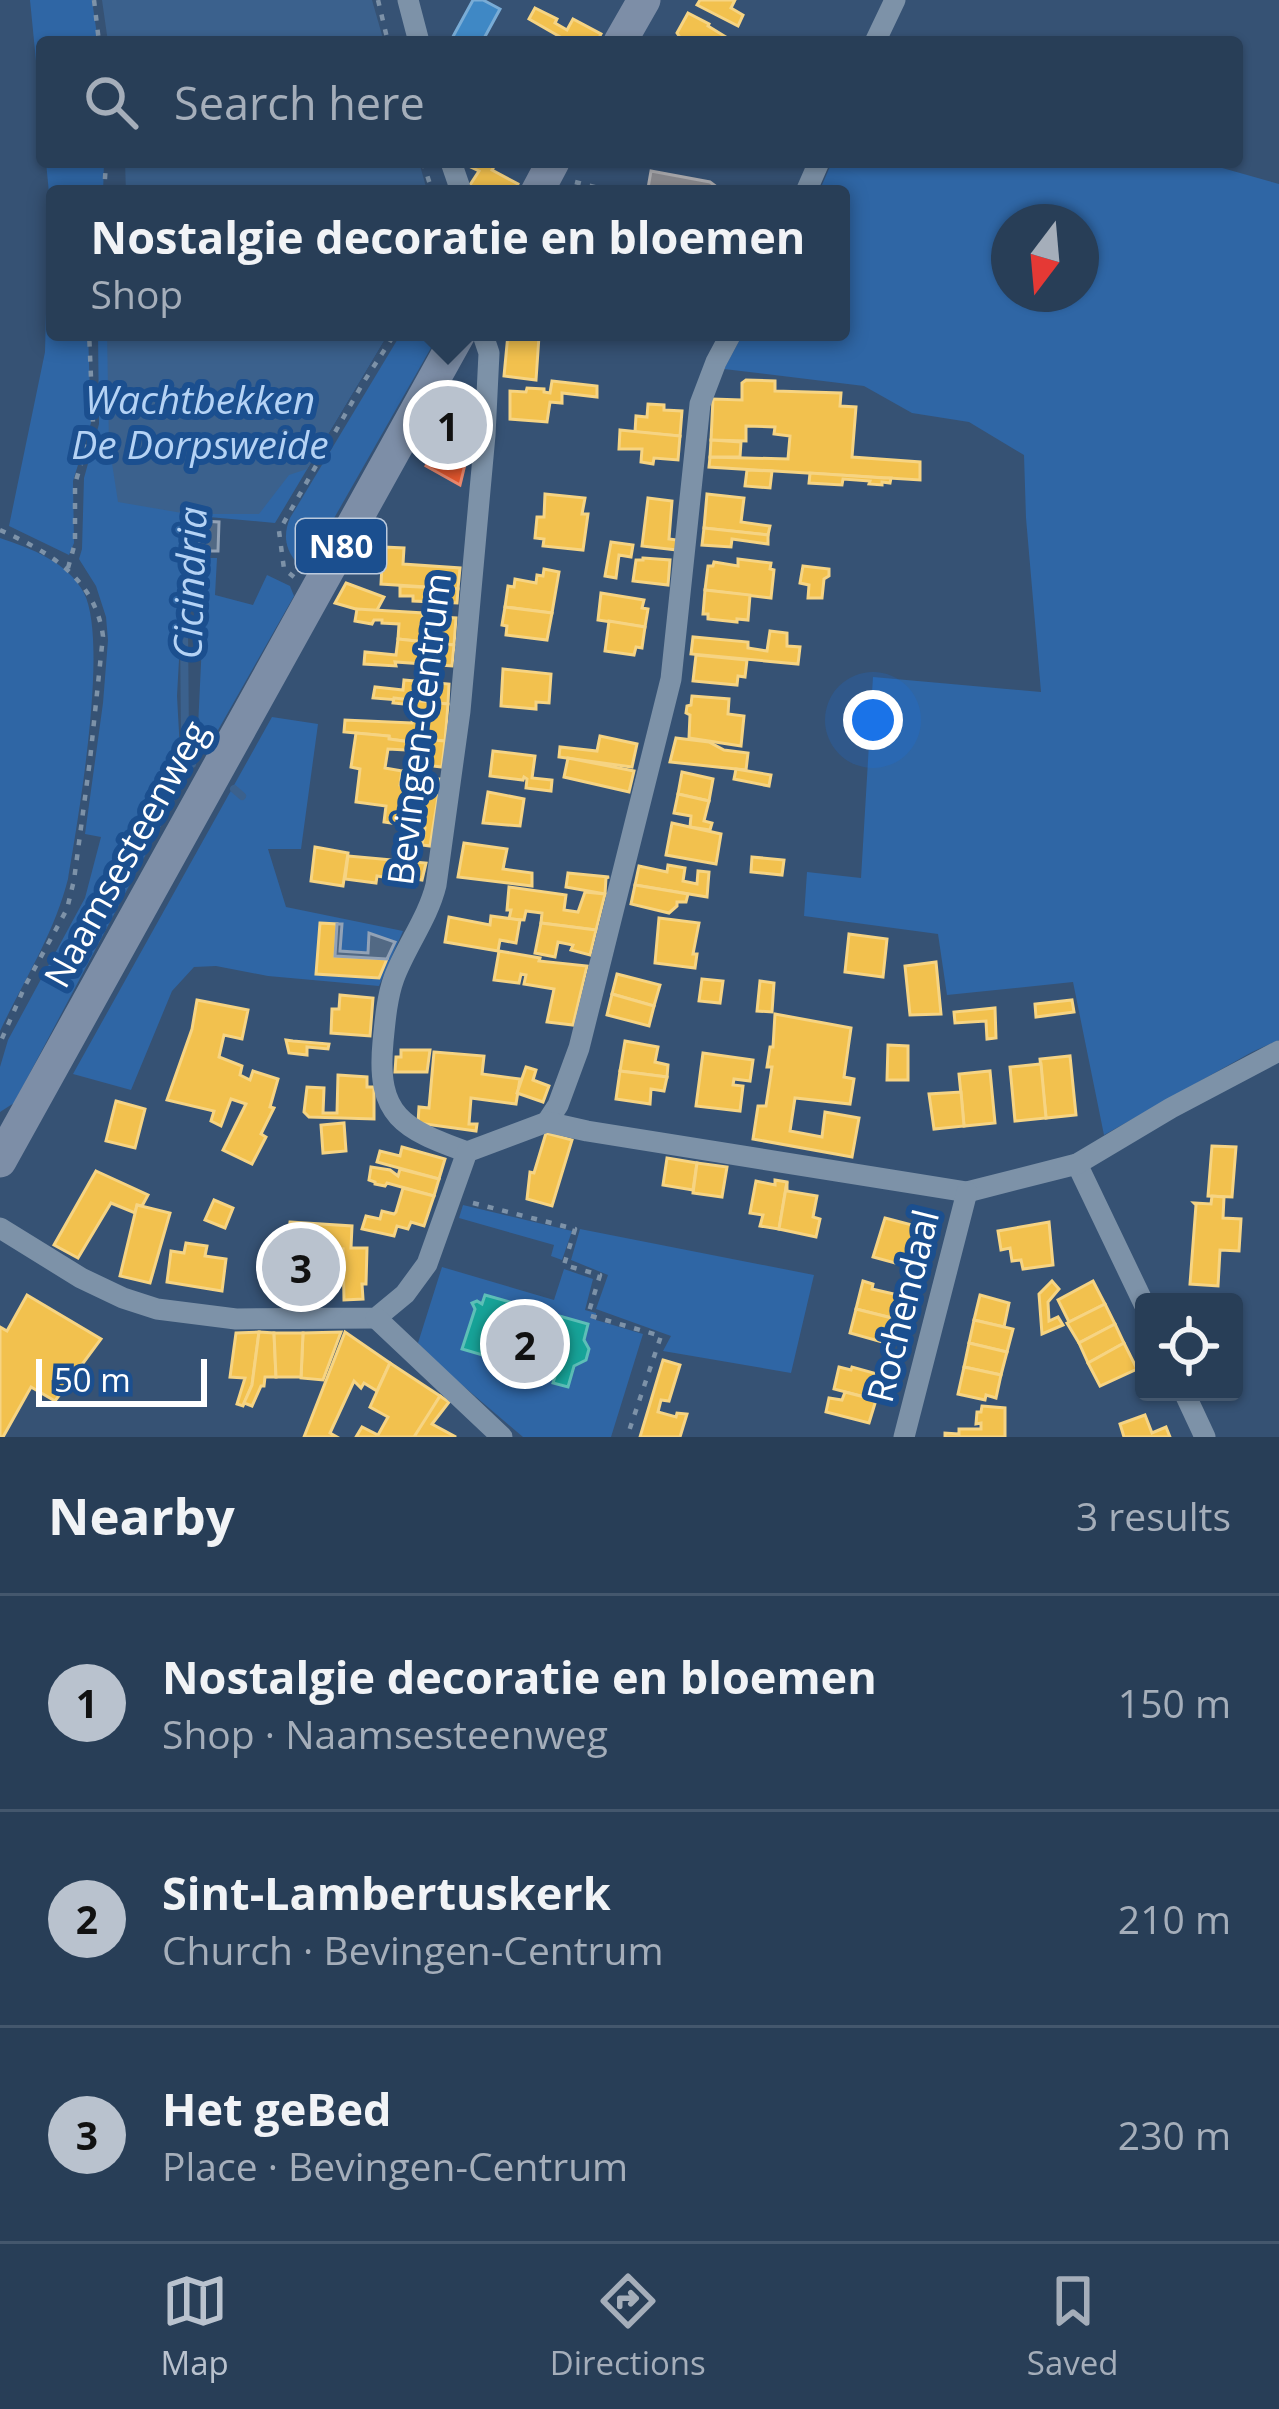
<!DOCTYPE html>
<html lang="en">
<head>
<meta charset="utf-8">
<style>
  body { margin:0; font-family:"Open Sans",sans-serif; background:#30455d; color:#f1f3f6 }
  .controls { position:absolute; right:36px; bottom:36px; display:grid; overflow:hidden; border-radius:12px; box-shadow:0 3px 9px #0004 }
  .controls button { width:108px; height:108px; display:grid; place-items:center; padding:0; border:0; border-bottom:3px solid #44576d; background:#283e57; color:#f1f3f6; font:60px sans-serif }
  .compass { position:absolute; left:991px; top:204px; width:108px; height:108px; border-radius:50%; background:#283e57; box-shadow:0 3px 9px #0004; rotate:196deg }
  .scale { position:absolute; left:36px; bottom:30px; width:171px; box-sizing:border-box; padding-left:12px; border:6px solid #fff; border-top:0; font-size:33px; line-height:42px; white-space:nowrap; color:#fff; -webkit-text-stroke:9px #1b4f8f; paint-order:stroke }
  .you { position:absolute; left:873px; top:720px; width:42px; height:42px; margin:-30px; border:9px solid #fff; border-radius:50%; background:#1a73e8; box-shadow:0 0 0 18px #1a73e833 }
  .badge { display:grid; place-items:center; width:78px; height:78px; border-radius:50%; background:#b9c2ce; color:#111; font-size:39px; font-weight:700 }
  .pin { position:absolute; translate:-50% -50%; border:6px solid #fff; box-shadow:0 3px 12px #0006 }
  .popup { position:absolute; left:46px; top:185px; width:804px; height:156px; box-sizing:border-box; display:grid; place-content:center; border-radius:12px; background:#283e57; filter:drop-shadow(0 3px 9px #0005); font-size:39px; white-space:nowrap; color:#a5aeba }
  .popup b { font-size:45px; color:#f1f3f6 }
  .popup::after { content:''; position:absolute; left:50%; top:100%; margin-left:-24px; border:24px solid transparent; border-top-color:#283e57 }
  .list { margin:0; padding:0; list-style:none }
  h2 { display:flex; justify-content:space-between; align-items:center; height:156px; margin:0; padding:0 48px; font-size:51px }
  h2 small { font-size:39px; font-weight:400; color:#a5aeba }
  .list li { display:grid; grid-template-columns:78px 1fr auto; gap:36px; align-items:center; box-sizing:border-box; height:216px; padding:0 48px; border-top:3px solid #44576d }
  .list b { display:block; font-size:45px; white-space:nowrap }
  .list p { margin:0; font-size:39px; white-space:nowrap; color:#a5aeba }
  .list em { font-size:39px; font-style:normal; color:#a5aeba }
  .icon { flex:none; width:66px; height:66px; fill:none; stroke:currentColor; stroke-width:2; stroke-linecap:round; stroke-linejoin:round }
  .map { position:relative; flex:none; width:1279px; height:1437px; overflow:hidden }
  .search { position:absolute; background:#283e57; box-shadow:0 3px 9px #0004; left:36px; right:36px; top:36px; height:132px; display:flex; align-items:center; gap:30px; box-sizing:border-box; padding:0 42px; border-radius:12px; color:#a5aeba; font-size:45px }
  .sheet { height:804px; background:#283e57 }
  nav { display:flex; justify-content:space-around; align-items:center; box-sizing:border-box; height:168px; border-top:3px solid #44576d; background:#283e57; font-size:33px; color:#a5aeba }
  nav a { display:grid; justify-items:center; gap:6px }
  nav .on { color:#b9c2ce }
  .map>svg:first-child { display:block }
  .green { fill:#2f66a5; fill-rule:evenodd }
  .water { fill:#3b618d }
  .homes { fill:#f2c14e; stroke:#f6d483; stroke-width:3 }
  .shops { fill:#e4572e; stroke:#ec896d; stroke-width:3 }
  .schools { fill:#3f88c5; stroke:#79acd6; stroke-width:3 }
  .public { fill:#17a398; stroke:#5dbfb7; stroke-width:3 }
  .industry { fill:#8d8d92; stroke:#afafb3; stroke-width:3 }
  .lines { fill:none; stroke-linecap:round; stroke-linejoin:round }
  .stream { stroke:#3b618d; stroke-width:8 }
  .building { fill:#526984; stroke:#92a2b6; stroke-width:3 }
  .path { stroke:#7d92a8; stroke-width:4.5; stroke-dasharray:6 9; stroke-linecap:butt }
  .street { stroke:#7d92a8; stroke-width:21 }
  .primary { stroke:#7d8ea7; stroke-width:33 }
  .labels { text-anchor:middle; stroke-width:12; stroke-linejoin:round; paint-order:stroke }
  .shield { fill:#1b4f8f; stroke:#bbcadd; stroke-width:3 }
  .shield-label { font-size:33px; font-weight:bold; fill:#fff }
  .street-label { font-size:36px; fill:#fff; stroke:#1b4f8f }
  .water-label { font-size:39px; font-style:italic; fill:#b5d3f5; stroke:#1b4f8f }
</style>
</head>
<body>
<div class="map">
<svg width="1279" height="1437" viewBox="0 0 1279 1437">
  <rect width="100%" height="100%" fill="#365274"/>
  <g class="green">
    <path d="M30 0H92L98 42H42V122Z"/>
    <path d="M46 162H104L103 194H55V332H88L91 423 73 481 74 543 69 555 9 526 45 352 49 193Z"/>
    <path d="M832 162H1201L1279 184V1040L1252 1052 1104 1135 1073 982 947 995 938 934 804 916 807 872 861 878 873 677 1041 692 1026 518 1024 455 969 422 912 413 864 386 724 369 744 332H841V194H818ZM1009 222H1081V294H1009Z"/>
    <path d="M98 332H389L275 523 187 515 177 696 182 786 14 1103 0 1112V1067L8 1040 85 898 101 837 85 834 103 703 108 640 106 617 96 586 79 559 82 549 84 478 99 424Z"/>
    <path d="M402 332H440L308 564 296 562C285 548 283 535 290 518Z"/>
    <path d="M0 538C30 548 68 562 84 593 109 643 78 819 68 879 54 934 24 980 0 1031Z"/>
    <path d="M206 558H217L215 595 253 605 267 575 290 586 294 596 209 746 198 727Z"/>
    <path d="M272 717 318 724 301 849H268L286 907 403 931 379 986 268 976 216 966 194 967 172 991 131 1090 73 1074Z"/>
    <path d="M463 1205 572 1231 562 1260 551 1256 554 1245 459 1218Z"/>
    <path d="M580 1229 814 1275 791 1373 663 1351 671 1336 596 1309 608 1275 571 1260Z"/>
    <path d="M442 1267 554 1300 564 1269 593 1279 585 1310 596 1313V1320L643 1334 611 1437H523L448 1373 418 1343Z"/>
  </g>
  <g class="water">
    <path d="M102 0H372L384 42H108Z"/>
    <path d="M125 162H419L428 194H126Z"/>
    <path d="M107 332H389L307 469 289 475 259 514H188L118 502 109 444Z"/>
  </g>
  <g class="homes">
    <path d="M700 0H735L731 8 743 15 738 26 697 5Z"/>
    <path d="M535 8 557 19 555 23 567 30 573 19 601 34 597 42H569L529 19Z"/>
    <path d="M688 13 709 24 708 26 726 37 724 42H676L679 36 677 33Z"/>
    <path d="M460 162H490L495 165 492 170 518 184 514 194H470L468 188 479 171Z"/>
    <path d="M508 334 539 336 536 380 504 376Z"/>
    <path d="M746 380 775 381V391L841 393 840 406 856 407 852 457 920 462V480L709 467 710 457 788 459 790 436 774 434 775 427 746 426V441L711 440 713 399 742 400V383Z"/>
    <path d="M552 381 597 386V397L562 393V403L550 402 547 422 510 419V391L526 392 527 388 544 389V392L550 393Z"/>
    <path d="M648 404 664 405V410L682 411 680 436 635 432 636 416 647 417Z"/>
    <path d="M620 430 680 436 678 460 654 458 653 464 641 462 642 449H619Z"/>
    <path d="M711 440 741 442 740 457H710Z"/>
    <path d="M747 470 772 471 770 488 745 486Z"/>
    <path d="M810 473 884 478H891L890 483 882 482V485L869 484 870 481 843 479 842 485 809 483Z"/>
    <path d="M545 494 585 498 582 514H588L583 550 543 546 544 539 535 538 537 517H544Z"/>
    <path d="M707 494 744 498 741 522 770 526 768 535 704 528Z"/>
    <path d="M648 498 672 501 669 539 677 540V550L642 546Z"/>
    <path d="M704 528 768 535V544L732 539 731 547 702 545Z"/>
    <path d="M611 542 633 545 631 557 619 555 616 578 605 576Z"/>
    <path d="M383 547 404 548 403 564 460 568 458 589 381 584Z"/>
    <path d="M643 558 670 560 668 585 633 581 636 560H643Z"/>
    <path d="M738 559 771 563 770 569 774 570 771 598 705 590 708 566H713L714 562 738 566Z"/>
    <path d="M803 566 829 569V576L824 579 822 598H808L809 585 800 583Z"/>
    <path d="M544 569 559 572 552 613 505 607 508 586 514 587 515 579 536 583 537 575 543 576Z"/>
    <path d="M346 583 384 597 376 612H366L335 603Z"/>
    <path d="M400 586 458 589 457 603 413 601V596H400Z"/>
    <path d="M705 590 750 595 748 620 737 619V622L708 619V614H703Z"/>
    <path d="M601 593 644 600 642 608 648 609 645 627 598 620Z"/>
    <path d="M505 607 552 613 547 640 506 635 507 626 502 625Z"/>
    <path d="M357 609 423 613 421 623H423L424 616 456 618 454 645 398 639 399 624 382 623V620H374L372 624 355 621Z"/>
    <path d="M609 621 645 627 642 648 636 647 634 655 605 651Z"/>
    <path d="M770 631 787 633V646L800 647 798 664 691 654 693 637 748 642V648L767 651Z"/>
    <path d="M398 639 454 645 452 666 395 662 396 666 364 664 365 652 396 655Z"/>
    <path d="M696 655 747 660 745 677 738 676 737 685 693 681Z"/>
    <path d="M503 669 551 674 549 703 536 702V709L501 706Z"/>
    <path d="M404 680 449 684 448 704 373 698 375 687 403 690Z"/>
    <path d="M692 696 729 699 728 714 744 716 741 746 689 738 690 715 686 713 687 706 691 705Z"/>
    <path d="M394 698 448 704 445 741 412 738 411 742 389 739V736L344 732 345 720 412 723 414 705 393 703Z"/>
    <path d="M356 733 389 736V739L411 742 412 738 445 741 442 767 424 765 425 751 388 749 385 768 402 771 400 785 428 788 429 779H441L430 846 422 845 425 828 384 822 386 806 356 802 360 769 351 767Z"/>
    <path d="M600 736 637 744 632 767 559 757 560 747 597 751Z"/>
    <path d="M676 738 709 742 724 750 748 753 746 770 670 762Z"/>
    <path d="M493 751 535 756 532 778 552 780 551 791 526 788 527 779 524 777 523 780 490 776Z"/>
    <path d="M568 758 634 771 629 792 564 777Z"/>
    <path d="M736 769 771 775 769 786 734 779Z"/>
    <path d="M682 772 713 779 709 801 678 794Z"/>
    <path d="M488 792 524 799 520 826 483 823Z"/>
    <path d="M678 794 709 801 704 821 712 823 710 830 690 827 691 816 674 813Z"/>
    <path d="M672 823 721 834 716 864 666 855Z"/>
    <path d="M464 843 507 849 503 869 532 873V886L458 877Z"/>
    <path d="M315 847 348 853 343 886 311 881Z"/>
    <path d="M348 856 426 863 422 880 415 879V886L389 883 390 878 377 876 376 883 345 879Z"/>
    <path d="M752 857 784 860 782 875 751 872Z"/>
    <path d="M668 865 685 868 683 881 697 884 698 871 709 872 707 897 635 885 639 866 667 872Z"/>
    <path d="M568 873 609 877 606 878 605 894 566 887Z"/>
    <path d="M635 885 688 894 686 902H677V906L669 913 631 904Z"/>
    <path d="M509 887 566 895 564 910 578 912 585 892 605 894 596 930 541 923 542 913 526 911 524 920 509 919 511 910H507Z"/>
    <path d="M491 916 520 920 516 943 500 940 498 951 445 942 449 917 490 925Z"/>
    <path d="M659 918 699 923 693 954H697L695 968 655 963Z"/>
    <path d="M320 923 337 924 335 956 387 959 379 978 316 974Z"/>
    <path d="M541 923 596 930 590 955 571 950 573 945 558 942 555 957 535 953Z"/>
    <path d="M849 934 887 939 883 977 845 972Z"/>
    <path d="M499 951 540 958 539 961 587 966 573 1025 547 1022 554 989 524 984 526 975 521 974 519 983 494 980Z"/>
    <path d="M936 962 941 1014 910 1015 905 966Z"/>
    <path d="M617 974 660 985 654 1006 612 994Z"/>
    <path d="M702 979 723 981 720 1003 699 1001Z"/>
    <path d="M760 981 774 983 772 1012 757 1011Z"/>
    <path d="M612 994 654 1006 649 1026 607 1015Z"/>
    <path d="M340 995 373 998 370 1036 331 1033 332 1009H339Z"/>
    <path d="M197 1000 248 1010 242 1039 224 1035 219 1057 242 1066 240 1075 250 1080 253 1071 278 1079 270 1107 274 1108 261 1134 266 1137 252 1164 223 1150 246 1104 231 1099 221 1126 211 1121 214 1111 167 1100 192 1029Z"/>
    <path d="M1072 1000 1074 1012 1036 1017 1035 1004Z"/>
    <path d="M995 1008 996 1038 987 1039 986 1021 955 1023 954 1012Z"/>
    <path d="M775 1014 851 1028 844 1077 854 1079 850 1104 795 1098 790 1131 822 1137 825 1112 859 1118 852 1157 753 1139 758 1106H766L772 1067H767L770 1047H773Z"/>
    <path d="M286 1040 293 1041 329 1044 328 1049 307 1047V1055L289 1053Z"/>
    <path d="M625 1041 658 1047 655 1062 668 1065 667 1077 620 1071Z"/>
    <path d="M888 1045 908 1046V1080H887Z"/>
    <path d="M401 1050H430L427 1072H395L396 1057H401Z"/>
    <path d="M434 1052 484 1056 482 1074 520 1079 516 1104 471 1098 469 1124H477L476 1131 418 1123 419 1107 429 1108Z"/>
    <path d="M703 1053 753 1060 750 1081 734 1079 733 1085 743 1086 740 1111 696 1106Z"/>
    <path d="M1070 1056 1076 1115 1046 1118 1040 1059Z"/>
    <path d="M1041 1064 1046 1118 1015 1121 1010 1067Z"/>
    <path d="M526 1067 536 1070 533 1080 549 1086 543 1102 517 1093Z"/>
    <path d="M620 1071 667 1077 664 1091 651 1089 650 1104 616 1099Z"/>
    <path d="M990 1071 995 1123 964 1126 959 1074Z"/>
    <path d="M338 1075 367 1077V1087H374V1119L309 1117 304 1112 307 1087 324 1088 323 1113H337Z"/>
    <path d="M961 1092 964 1126 934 1129 929 1094Z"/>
    <path d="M116 1101 145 1109 135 1148 106 1141Z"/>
    <path d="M344 1123 346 1151 323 1153 321 1125Z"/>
    <path d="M546 1133 572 1140 552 1206 527 1199 530 1172 534 1173Z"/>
    <path d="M1212 1146 1236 1147 1232 1197 1208 1196Z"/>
    <path d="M402 1147 445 1159 439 1179 377 1162 380 1151 400 1156Z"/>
    <path d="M667 1158 697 1163 693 1190 663 1185Z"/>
    <path d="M697 1163 727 1167 722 1197 693 1193Z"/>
    <path d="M371 1167 390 1170 398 1176 400 1169 439 1179 434 1196 387 1183 385 1186 375 1184V1182L369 1180Z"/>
    <path d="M96 1171 148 1195 142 1206 137 1205 135 1213 111 1203 78 1258 54 1245Z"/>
    <path d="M775 1180 787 1182 779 1229 760 1226 763 1215 750 1213 756 1181 775 1185Z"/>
    <path d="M787 1182V1191L817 1196 813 1217 820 1219 816 1237 779 1229Z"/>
    <path d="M403 1188 434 1196 424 1226 411 1222 408 1229 397 1226 394 1236 362 1229 366 1216 380 1219 382 1211 394 1214 396 1212Z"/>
    <path d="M1212 1196 1224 1197 1223 1218 1241 1219 1239 1251 1220 1250 1218 1286 1190 1284 1196 1205 1194 1203 1211 1204Z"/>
    <path d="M214 1200 233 1208 225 1228 205 1220Z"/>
    <path d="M137 1205 170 1213 150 1283 120 1276Z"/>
    <path d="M885 1218 916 1226 906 1266 873 1257Z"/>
    <path d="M290 1222 352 1226 351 1248H367L366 1284H362L363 1299 344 1300 343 1249 319 1247 312 1302H282Z"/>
    <path d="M1049 1222 1053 1265 1023 1269 1021 1260 1012 1261 1010 1248 1001 1250 998 1231Z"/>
    <path d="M186 1243 207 1246 205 1256 226 1259 222 1291 167 1282 171 1251 184 1253Z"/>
    <path d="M863 1281 873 1284 872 1289 903 1296 896 1319 856 1309Z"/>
    <path d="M1052 1281 1059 1289 1048 1302 1049 1321 1058 1317 1063 1325 1042 1334 1039 1294Z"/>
    <path d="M1093 1281 1105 1304 1069 1322 1058 1300Z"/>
    <path d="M27 1295 101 1339 55 1401 31 1387 3 1437H0V1327L7 1331Z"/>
    <path d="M980 1295 1009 1303 1004 1327 974 1320Z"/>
    <path d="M1105 1304 1115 1324 1079 1343 1067 1323Z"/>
    <path d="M856 1309 896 1319 889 1344 850 1333Z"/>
    <path d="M974 1320 1013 1329 1007 1352 969 1343Z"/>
    <path d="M1115 1324 1124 1343 1088 1363 1079 1343Z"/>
    <path d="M259 1332 252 1385 243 1406 237 1404 245 1378 230 1377 236 1333Z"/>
    <path d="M259 1332 274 1333 276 1377H265L264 1386H261L252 1406 244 1403 252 1385Z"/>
    <path d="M341 1332 323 1380 301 1378 303 1333Z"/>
    <path d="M345 1332 390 1363 377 1391 364 1383 361 1388 354 1381 330 1433 337 1437H304Z"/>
    <path d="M274 1333H303L301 1377H276Z"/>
    <path d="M969 1343 1007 1352 1001 1375 964 1367Z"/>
    <path d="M1124 1343 1137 1369 1100 1386 1088 1363Z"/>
    <path d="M663 1360 680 1365 669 1401 661 1400 658 1412 676 1417 677 1413 687 1414 680 1437H640Z"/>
    <path d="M390 1363 440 1396 416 1437H356L362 1427 378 1435 388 1417 370 1407Z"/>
    <path d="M839 1367 851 1370 852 1367 881 1375 876 1400 834 1389Z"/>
    <path d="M964 1367 1001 1375 996 1398 986 1395 985 1400 958 1394Z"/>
    <path d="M845 1392 876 1400 869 1423 826 1412 829 1398 842 1400Z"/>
    <path d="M440 1396 449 1402 432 1424 456 1437H414Z"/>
    <path d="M982 1406 1005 1408V1437H945V1433L959 1434V1429H981V1423L976 1424 977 1412H981Z"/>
    <path d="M1145 1415 1152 1433 1166 1427 1170 1437H1124L1120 1424Z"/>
  </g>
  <path class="shops" d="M451 392 472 404 452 444 468 452 460 485 426 466 436 446 425 439Z"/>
  <path class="schools" d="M473 0H483L500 9 482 42H450Z"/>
  <path class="public" d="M485 1295 588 1324 584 1340 589 1349 586 1360 574 1366 568 1387 553 1383 556 1373 548 1370V1374L462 1349 475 1309 472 1303 477 1301 482 1304Z"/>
  <path class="industry" d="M651 171 710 182 718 188 755 194H647Z"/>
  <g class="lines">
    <g class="stream">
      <path d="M192 764 185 742 184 626 192 504"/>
      <path d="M234 789 242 796"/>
    </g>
  </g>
  <g class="building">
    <path d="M200 521 219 522 218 551H199Z"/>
    <path d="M337 924H342L340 951 368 953 369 933 395 942 387 959 335 956Z"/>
  </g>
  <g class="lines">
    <g class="path">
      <path d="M94 0 99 42"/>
      <path d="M378 0 388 42"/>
      <path d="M423 162 433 194"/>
      <path d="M575 182 621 194"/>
      <path d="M104 194 106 162"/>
      <path d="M0 530C49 552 95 578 103 636L90 760 74 880 67 909 25 986 0 1043"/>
      <path d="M68 568 75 543V484L93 423 89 332"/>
      <path d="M294 577 284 569 279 531 363 383 396 332"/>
      <path d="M473 1203 575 1229 564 1265 600 1275 588 1315 661 1336 627 1437"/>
    </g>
    <g class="street">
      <path d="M408 0 419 42"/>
      <path d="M875 42 895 0"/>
      <path d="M451 162 462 194"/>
      <path d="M805 194 819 162"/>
      <path d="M547 1122 558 1105 579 1048 671 679 700 404 716 362 732 332"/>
      <path d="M467 1152C403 1129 376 1116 383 1042 385 1021 387 997 394 978 406 946 428 918 436 885L460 711 485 435 489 353 482 332"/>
      <path d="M1077 1164 1144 1304"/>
      <path d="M0 1228 81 1278 123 1298 157 1309 236 1319 376 1318 405 1294 427 1264 467 1152 547 1122 587 1131 967 1192 1077 1164 1171 1108 1279 1051"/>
      <path d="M376 1318 502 1437"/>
      <path d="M1184 1392 1205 1437"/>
      <path d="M904 1437 967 1192"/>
    </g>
    <g class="primary">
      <path d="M620 42 644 0"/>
      <path d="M536 194 553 162"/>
      <path d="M0 1161 460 332"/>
    </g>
  </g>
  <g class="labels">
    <rect class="shield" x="296" y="519" width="90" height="54" rx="9"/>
    <g class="shield-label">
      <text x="341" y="558">N80</text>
    </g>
    <g class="street-label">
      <text transform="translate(419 729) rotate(-83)" y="13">Bevingen-Centrum</text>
      <text transform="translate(126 854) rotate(-61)" y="13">Naamsesteenweg</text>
      <text transform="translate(903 1306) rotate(-76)" y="13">Rochendaal</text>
    </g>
    <g class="water-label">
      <text x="200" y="414">Wachtbekken<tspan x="200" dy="45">De Dorpsweide</tspan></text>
      <text transform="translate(190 583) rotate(-88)" y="14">Cicindria</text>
    </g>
  </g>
</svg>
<div class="controls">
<button><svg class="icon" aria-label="locate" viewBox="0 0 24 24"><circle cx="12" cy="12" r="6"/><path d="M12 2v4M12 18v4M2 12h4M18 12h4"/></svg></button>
</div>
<svg class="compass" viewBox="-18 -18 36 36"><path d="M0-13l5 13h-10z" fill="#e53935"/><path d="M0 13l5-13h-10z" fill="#a5aeba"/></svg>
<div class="scale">50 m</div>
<div class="you"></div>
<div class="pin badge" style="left:448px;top:425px">1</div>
<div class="popup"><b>Nostalgie decoratie en bloemen</b>Shop</div>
<div class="pin badge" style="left:525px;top:1344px">2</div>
<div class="pin badge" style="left:301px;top:1267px">3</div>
<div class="search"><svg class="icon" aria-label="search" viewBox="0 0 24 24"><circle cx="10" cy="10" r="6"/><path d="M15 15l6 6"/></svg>Search here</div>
</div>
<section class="sheet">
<h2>Nearby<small>3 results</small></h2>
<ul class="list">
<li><span class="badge">1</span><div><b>Nostalgie decoratie en bloemen</b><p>Shop · Naamsesteenweg</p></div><em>150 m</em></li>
<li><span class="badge">2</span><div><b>Sint-Lambertuskerk</b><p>Church · Bevingen-Centrum</p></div><em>210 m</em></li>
<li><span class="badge">3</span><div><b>Het geBed</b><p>Place · Bevingen-Centrum</p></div><em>230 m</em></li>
</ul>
</section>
<nav>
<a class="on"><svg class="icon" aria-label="map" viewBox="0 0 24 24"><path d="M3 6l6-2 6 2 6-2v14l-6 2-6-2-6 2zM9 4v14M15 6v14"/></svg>Map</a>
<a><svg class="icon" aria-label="directions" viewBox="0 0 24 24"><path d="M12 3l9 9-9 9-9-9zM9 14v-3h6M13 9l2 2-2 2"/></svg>Directions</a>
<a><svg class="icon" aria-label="saved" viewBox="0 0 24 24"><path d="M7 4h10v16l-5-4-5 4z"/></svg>Saved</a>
</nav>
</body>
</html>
